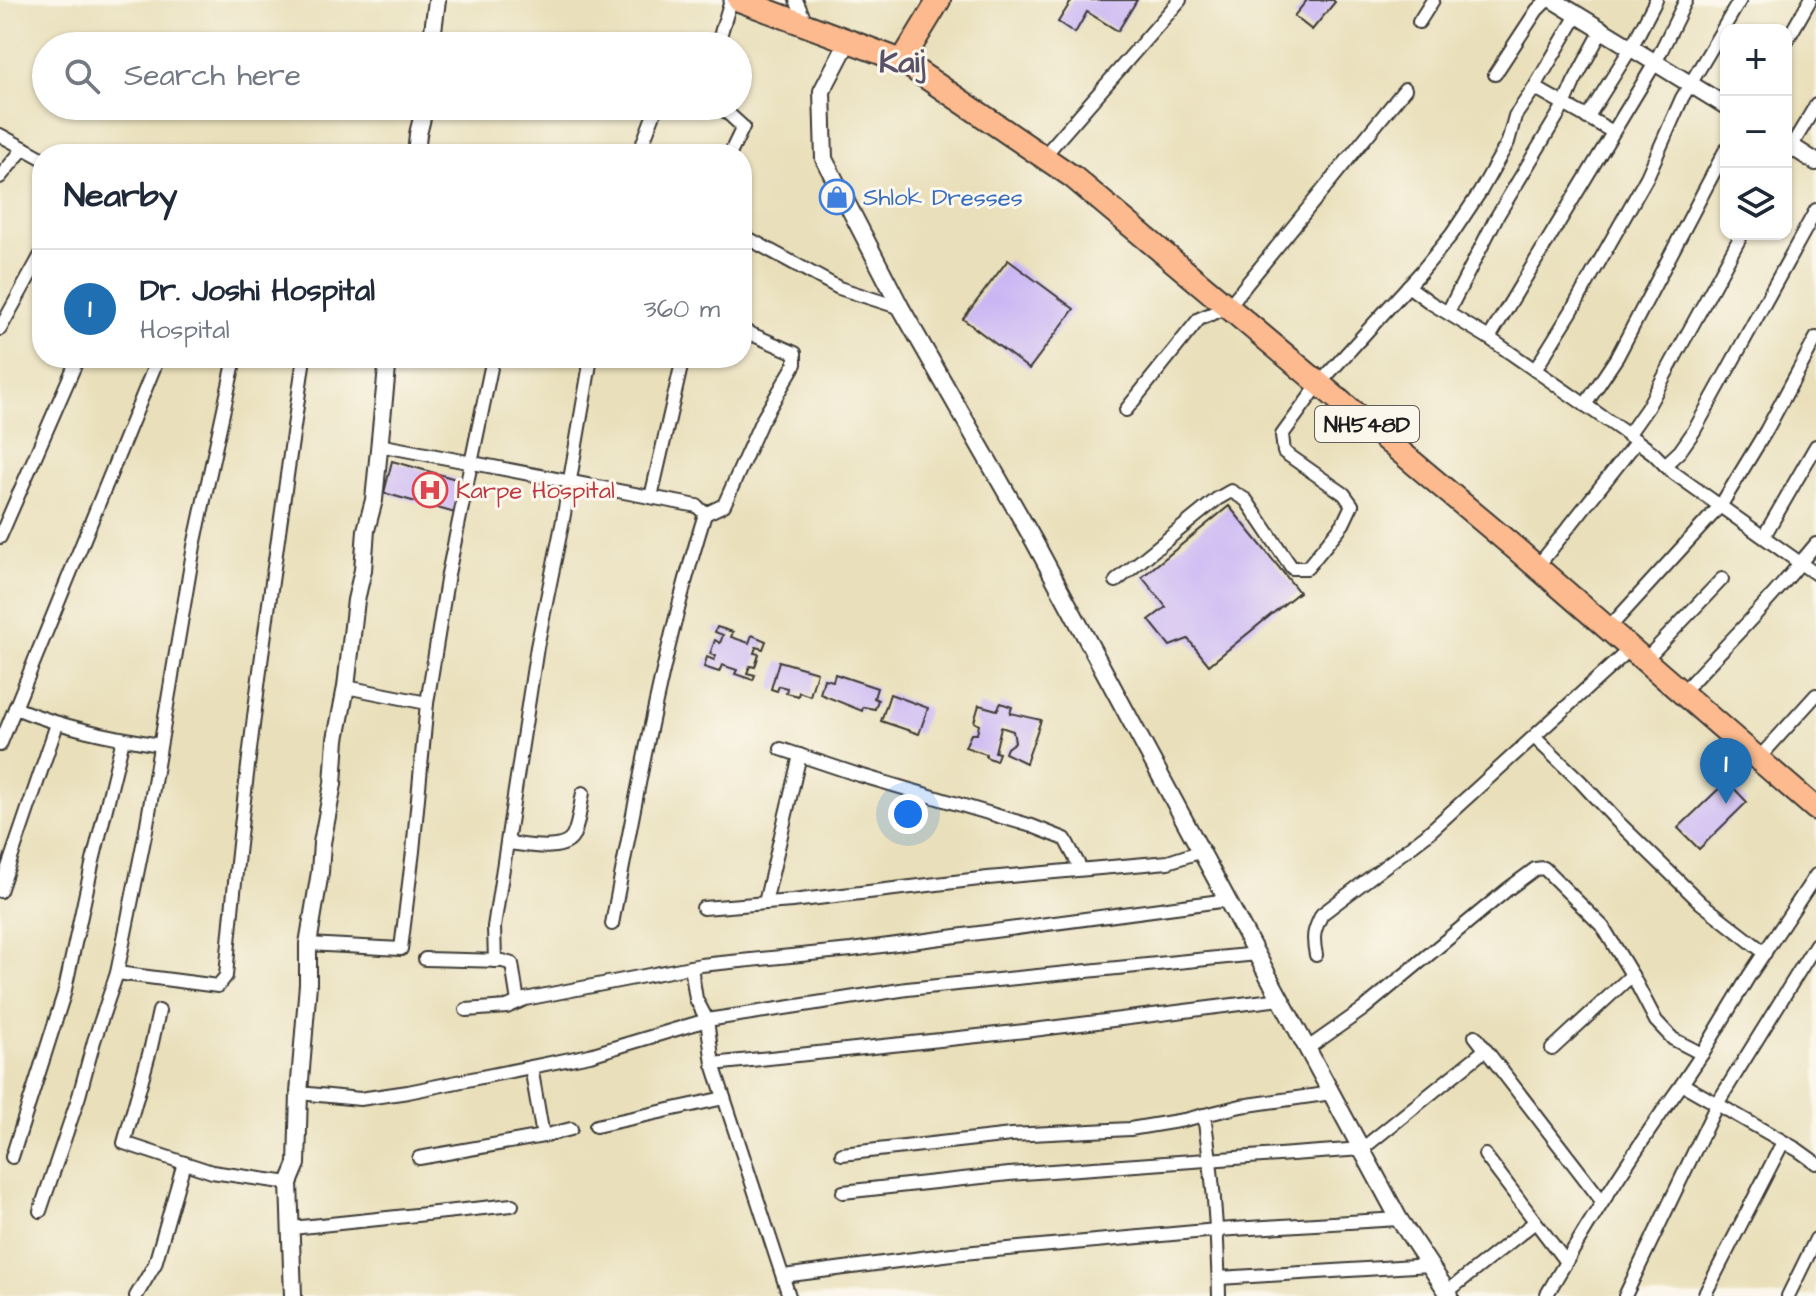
<!DOCTYPE html>
<html lang="en">
<head>
<meta charset="utf-8">
<style>
  body { margin:0; font-family:"Architects Daughter",sans-serif; background:#f2f2f3; color:#1f2937 }
  .controls { position:absolute; right:24px; top:24px; display:grid; overflow:hidden; border-radius:16px; box-shadow:0 2px 6px #0004 }
  .controls button { width:72px; height:72px; display:grid; place-items:center; padding:0; border:0; border-bottom:2px solid #e0e1e3; background:#fff; color:#1f2937; font:40px sans-serif }
  .you { position:absolute; left:908px; top:814px; width:28px; height:28px; margin:-20px; border:6px solid #fff; border-radius:50%; background:#1a73e8; box-shadow:0 0 0 12px #1a73e833 }
  .badge { display:grid; place-items:center; width:52px; height:52px; border-radius:50%; background:#1f6fb2; color:#fff; font-size:26px; font-weight:700 }
  .pin { position:absolute; translate:-50% -66px; filter:drop-shadow(0 2px 4px #0008) }
  .pin::after { content:''; position:absolute; top:42px; width:28px; height:24px; background:inherit; clip-path:polygon(0 0,100% 0,50% 100%) }
  .list { margin:0; padding:0; list-style:none }
  h2 { display:flex; justify-content:space-between; align-items:center; height:104px; margin:0; padding:0 32px; font-size:34px }
  h2 small { font-size:26px; font-weight:400; color:#747a83 }
  .list li { display:grid; grid-template-columns:52px 1fr auto; gap:24px; align-items:center; box-sizing:border-box; height:120px; padding:0 32px; border-top:2px solid #e0e1e3 }
  .list b { display:block; font-size:30px; white-space:nowrap }
  .list p { margin:0; font-size:26px; white-space:nowrap; color:#747a83 }
  .list em { font-size:26px; font-style:normal; color:#747a83 }
  .icon { flex:none; width:44px; height:44px; fill:none; stroke:currentColor; stroke-width:2; stroke-linecap:round; stroke-linejoin:round }
  .map { position:relative; flex:none; width:1816px; height:1296px; overflow:hidden }
  .search { position:absolute; background:#fff; box-shadow:0 2px 6px #0004; left:32px; top:32px; width:720px; height:88px; display:flex; align-items:center; gap:20px; box-sizing:border-box; padding:0 28px; border-radius:44px; color:#747a83; font-size:30px }
  .panel { position:absolute; background:#fff; box-shadow:0 2px 6px #0004; left:32px; top:144px; width:720px; height:224px; border-radius:32px }
  .map>svg:first-child { display:block }
  .building { fill:#cbb6f4 }
  .lines { fill:none; stroke-linecap:round; stroke-linejoin:round }
  .minor-casing { stroke:#3b3934; stroke-width:16 }
  .tertiary-casing { stroke:#3b3934; stroke-width:20 }
  .trunk-casing { stroke:#3b3934; stroke-width:26 }
  .minor { stroke:#fff; stroke-width:12 }
  .tertiary { stroke:#fff; stroke-width:16 }
  .trunk { stroke:#fcba8e; stroke-width:22 }
  .labels { text-anchor:middle; stroke-width:6; stroke-linejoin:round; paint-order:stroke }
  .shield { fill:#fbf7ec; stroke:#5f5e5a; stroke-width:2 }
  .shield-label { font-size:22px; font-weight:bold; fill:#1c1c1c }
  .shop-label { font-size:24px; fill:#366cbe; stroke:#fbf7ec; text-anchor:start }
  .health-label { font-size:24px; fill:#be3a42; stroke:#fbf7ec; text-anchor:start }
  .district-label { font-size:32px; font-weight:bold; fill:#595268; stroke:#fbf7ec }
</style>
</head>
<body>
<div class="map">
<svg width="1816" height="1296" viewBox="0 0 1816 1296">
  <rect width="100%" height="100%" fill="#fbf7ec"/>
  <filter id="ink" filterUnits="userSpaceOnUse"><feTurbulence type="fractalNoise" baseFrequency=".0125" numOctaves="2"/><feDisplacementMap in="SourceGraphic" scale="16" xChannelSelector="R" yChannelSelector="G"/><feConvolveMatrix kernelMatrix="1 2 1 2 8 2 1 2 1" color-interpolation-filters="sRGB"/></filter>
  <filter id="wash" filterUnits="userSpaceOnUse"><feTurbulence type="fractalNoise" baseFrequency=".006" numOctaves="4" result="noise"/><feDisplacementMap in="SourceGraphic" scale="32" xChannelSelector="R" yChannelSelector="G"/><feGaussianBlur stdDeviation="1.8" result="paint"/><feColorMatrix in="noise" values="0 0 0 0 0 0 0 0 0 0 0 0 0 0 0 0 0 1.4 0 .05"/><feComposite in="paint" operator="in"/></filter>
  <g filter="url(#wash)">
    <rect width="100%" height="100%" fill="#e9dfba"/>
    <g id="blocks">
      <g class="building">
        <path d="M1072 0H1137L1118 31 1087 12 1075 33 1058 22Z"/>
        <path d="M1307 0H1333L1335 2 1312 30 1294 16Z"/>
        <path d="M1008 260 1074 309 1029 369 963 319Z"/>
        <path d="M392 461 463 481 455 513 384 493Z"/>
        <path d="M1229 506 1299 592 1209 665 1188 639 1170 646 1149 620 1166 607 1142 577Z"/>
        <path d="M717 627 733 632 731 637 749 643 752 635 766 641 763 649 756 647 754 653 759 654 755 667 750 666 747 673 755 675 753 680 735 674 737 670 722 665 719 672 704 667 707 657 714 660 716 656 710 654 715 640 720 643 723 635 715 632Z"/>
        <path d="M779 661 817 672 810 696 799 692 798 696 786 693 787 688 779 686 777 691 771 689Z"/>
        <path d="M835 674 877 688 874 698 878 700 875 709 863 707 862 711 820 694 824 679 833 681Z"/>
        <path d="M890 694 928 708 919 734 881 721Z"/>
        <path d="M1001 703 1012 707 1010 713 1041 720 1026 763 1005 753 1007 748 1015 742 1013 731 1001 727 995 752 999 753 996 761 986 757V754L965 747 971 734H977L979 725 974 722 979 705 997 710Z"/>
        <path d="M1727 781 1747 802 1699 849 1678 828Z"/>
      </g>
    </g>
  </g>
  <g filter="url(#ink)">
    <use href="#blocks" fill-opacity="0" stroke="#3b3934" stroke-width="2"/>
    <g class="lines">
      <g class="minor-casing">
        <g id="minor">
          <path d="M796 0 807 25"/>
          <path d="M1419 22 1433 0"/>
          <path d="M1786 42 1810 0"/>
          <path d="M717 46 731 0"/>
          <path d="M1495 74 1537 10 1547 0"/>
          <path d="M1533 90 1577 15"/>
          <path d="M720 106 743 127 730 154"/>
          <path d="M1587 118 1631 48 1656 0"/>
          <path d="M0 135 42 158"/>
          <path d="M643 154 642 145 657 106"/>
          <path d="M1786 155 1816 105"/>
          <path d="M1043 157 1180 0"/>
          <path d="M0 177 24 148"/>
          <path d="M742 235 839 288 901 308"/>
          <path d="M1408 286 1431 303 1489 338"/>
          <path d="M1448 312 1496 218 1564 105 1574 82 1602 30"/>
          <path d="M0 329 42 253"/>
          <path d="M1535 370 1571 312 1647 177 1682 98 1740 0"/>
          <path d="M1585 405 1617 357 1726 149"/>
          <path d="M1126 410 1199 319 1228 307 1405 89"/>
          <path d="M1628 435 1647 408 1742 234"/>
          <path d="M1637 441 1653 453 1671 471 1800 563C1764 609 1721 649 1682 693"/>
          <path d="M379 445 697 506 705 514C663 648 638 787 612 924"/>
          <path d="M1665 465 1680 451 1694 431 1816 210"/>
          <path d="M651 497 683 358"/>
          <path d="M705 514 724 505 761 422 795 364V353L742 330"/>
          <path d="M1764 536 1816 446"/>
          <path d="M0 537 78 358"/>
          <path d="M1816 544 1800 563 1816 574"/>
          <path d="M1537 567 1637 441 1489 338 1655 63 1686 0"/>
          <path d="M1116 581 1217 499 1231 491 1246 500 1292 568H1307L1343 524 1352 505 1344 494 1284 452 1282 435 1319 384 1421 272 1452 234 1480 192 1508 142 1515 116 1533 90 1541 91 1613 132"/>
          <path d="M1608 629 1721 505 1766 431 1816 338"/>
          <path d="M1645 660 1722 579"/>
          <path d="M346 687 427 703"/>
          <path d="M15 708C62 727 110 737 160 745"/>
          <path d="M1534 737 1580 781 1618 822 1701 903 1765 953"/>
          <path d="M0 745 158 358"/>
          <path d="M781 749 856 774 1032 826 1065 839 1081 869"/>
          <path d="M1758 759 1816 695"/>
          <path d="M507 843C523 844 564 854 573 836 579 824 580 806 583 793"/>
          <path d="M0 891 57 724"/>
          <path d="M765 903 800 755"/>
          <path d="M703 908 792 901 988 878 1168 862 1202 851"/>
          <path d="M308 944 401 949 413 851 427 703 448 574 493 358"/>
          <path d="M1316 955C1312 936 1314 930 1322 914L1426 835 1631 648"/>
          <path d="M425 959 503 961 512 964 518 1002"/>
          <path d="M495 961 494 927 537 647 563 520 591 358"/>
          <path d="M691 967 696 999 707 1020 713 1064"/>
          <path d="M117 973 218 986 226 976C244 769 274 564 304 358"/>
          <path d="M466 1010 507 1007 525 999 701 965 851 950 1228 900"/>
          <path d="M159 1011 151 1047 124 1143 212 1172 289 1183"/>
          <path d="M1475 1036 1602 1201"/>
          <path d="M1308 1048 1362 1010 1508 889 1535 869 1544 868 1603 927 1632 975 1656 1021 1673 1039 1702 1054 1682 1084 1798 1150 1816 1163"/>
          <path d="M1552 1049 1632 975"/>
          <path d="M1702 1054 1749 976 1816 875"/>
          <path d="M531 1067 543 1136 571 1129"/>
          <path d="M299 1093 360 1099 408 1092 590 1055 707 1020 907 989 1257 954"/>
          <path d="M1204 1115C1213 1175 1218 1235 1219 1296"/>
          <path d="M596 1126 724 1098"/>
          <path d="M842 1154 1011 1135 1130 1129 1184 1120 1241 1106 1332 1093"/>
          <path d="M1485 1155 1566 1262"/>
          <path d="M12 1157 64 994 92 865 123 739"/>
          <path d="M419 1158 543 1136"/>
          <path d="M843 1192 1009 1174 1362 1149 1485 1050"/>
          <path d="M40 1211 79 1096 94 1041 117 973 146 830 194 546 235 358"/>
          <path d="M292 1228 512 1205"/>
          <path d="M783 1276 952 1254 1217 1230 1399 1219"/>
          <path d="M1219 1278 1430 1265"/>
          <path d="M1447 1292 1535 1222"/>
          <path d="M136 1296 155 1264 184 1163"/>
          <path d="M789 1296 713 1064 1025 1031 1281 999"/>
          <path d="M1546 1296C1588 1223 1633 1152 1682 1084"/>
          <path d="M1625 1296 1717 1104 1816 944"/>
          <path d="M1704 1296 1783 1142"/>
          <path d="M1788 1296 1816 1239"/>
        </g>
      </g>
      <g class="tertiary-casing">
        <g id="tertiary">
          <path d="M1553 0 1726 106"/>
          <path d="M848 41 822 91 824 159 901 308 1034 541 1399 1219 1450 1296"/>
          <path d="M431 46 437 0"/>
          <path d="M1786 143 1816 162"/>
          <path d="M416 154 418 134 425 106"/>
          <path d="M293 1296 289 1183 297 1164 299 1093 308 984V944L320 872 322 843 333 784 336 739 346 687 356 600 363 570 366 530 374 500 388 358"/>
        </g>
      </g>
      <g class="trunk-casing">
        <g id="trunk">
          <path d="M739 0 902 61 1073 177 1515 548 1816 809"/>
          <path d="M902 61 939 0"/>
        </g>
      </g>
      <use href="#minor" class="minor"/>
      <use href="#tertiary" class="tertiary"/>
      <use href="#trunk" class="trunk"/>
    </g>
  </g>
  <defs>
    <g id="shop-ring" transform="scale(1.8)"><circle r="9.5" fill="#fbf7ec" stroke="#3f7fe0" stroke-width="1.5"/><path d="M-5-2.5h2.3a2.7 3.5 0 0 1 5.4 0H5L5.5 6h-11ZM-1.5-2.5h3a1.5 2.3 0 0 0-3 0Z" fill="#3f7fe0"/></g>
    <g id="hospital-ring" transform="scale(1.8)"><circle r="9.5" fill="#fbf7ec" stroke="#e0444e" stroke-width="1.5"/><path d="M-5-5h3v3.5h4V-5h3V5h-3V1.5h-4V5h-3Z" fill="#e0444e"/></g>
  </defs>
  <g fill-rule="evenodd">
    <use href="#shop-ring" x="837" y="197"/>
    <use href="#hospital-ring" x="430" y="490"/>
  </g>
  <g class="labels">
    <rect class="shield" x="1315" y="406" width="104" height="36" rx="6"/>
    <g class="shield-label">
      <text x="1367" y="432">NH548D</text>
    </g>
    <g class="shop-label">
      <text x="863" y="205">Shlok Dresses</text>
    </g>
    <g class="health-label">
      <text x="456" y="498">Karpe Hospital</text>
    </g>
    <g class="district-label">
      <text x="902" y="72">Kaij</text>
    </g>
  </g>
</svg>
<div class="controls">
<button>+</button>
<button>−</button>
<button><svg class="icon" aria-label="layers" viewBox="0 0 24 24"><path d="M12 4l9 5-9 5-9-5zM3 14l9 5 9-5"/></svg></button>
</div>
<div class="you"></div>
<div class="pin badge" style="left:1726px;top:804px">1</div>
<div class="search"><svg class="icon" aria-label="search" viewBox="0 0 24 24"><circle cx="10" cy="10" r="6"/><path d="M15 15l6 6"/></svg>Search here</div>
<section class="panel">
<h2>Nearby<small></small></h2>
<ul class="list">
<li><span class="badge">1</span><div><b>Dr. Joshi Hospital</b><p>Hospital</p></div><em>360 m</em></li>
</ul>
</section>
</div>
</body>
</html>
